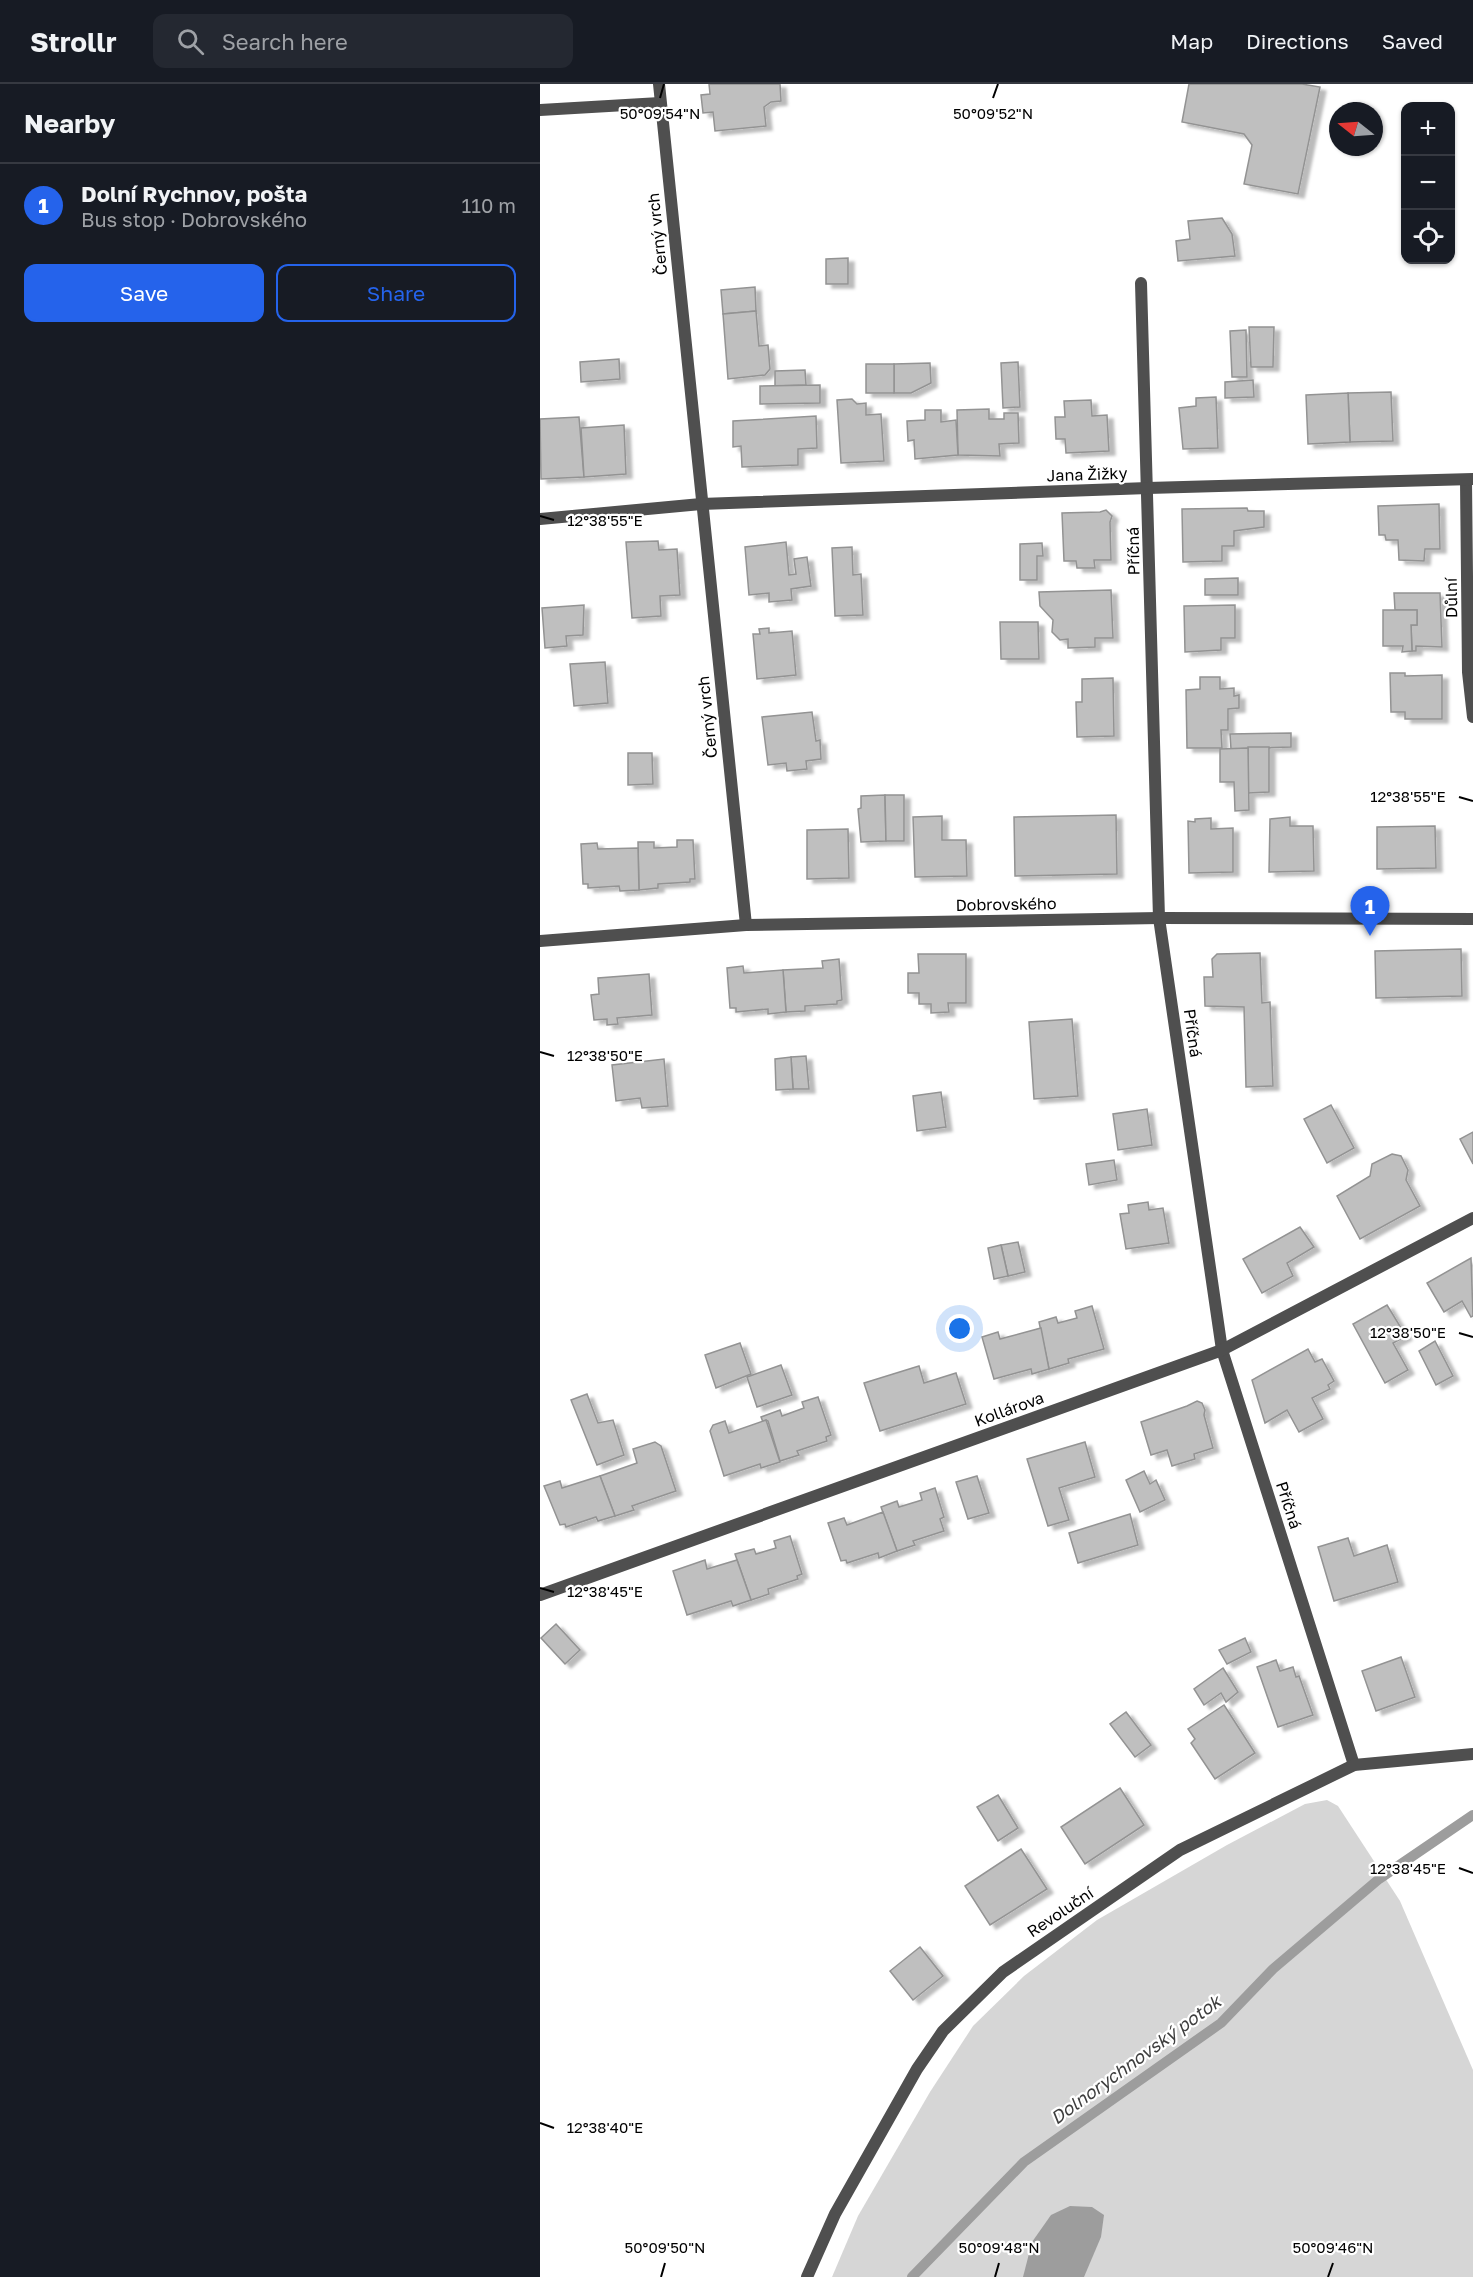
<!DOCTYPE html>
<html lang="en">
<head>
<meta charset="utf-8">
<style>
  body { margin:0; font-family:"Golos Text",sans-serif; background:#242831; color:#f1f3f6 }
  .controls { position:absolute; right:18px; top:18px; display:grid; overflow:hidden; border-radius:12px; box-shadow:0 2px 4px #0004 }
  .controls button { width:54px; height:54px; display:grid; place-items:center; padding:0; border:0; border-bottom:2px solid #363941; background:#171b24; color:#f1f3f6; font:30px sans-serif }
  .compass { position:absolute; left:789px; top:18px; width:54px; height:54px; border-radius:50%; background:#171b24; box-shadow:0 2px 4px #0004; rotate:287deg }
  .you { position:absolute; left:420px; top:1245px; width:21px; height:21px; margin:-15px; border:4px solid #fff; border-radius:50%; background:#1a73e8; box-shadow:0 0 0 9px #1a73e833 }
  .badge { display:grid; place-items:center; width:39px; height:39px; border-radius:50%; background:#2563eb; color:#fff; font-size:20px; font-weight:700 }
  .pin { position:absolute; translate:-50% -50px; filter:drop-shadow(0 2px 3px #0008) }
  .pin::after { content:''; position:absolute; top:32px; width:21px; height:18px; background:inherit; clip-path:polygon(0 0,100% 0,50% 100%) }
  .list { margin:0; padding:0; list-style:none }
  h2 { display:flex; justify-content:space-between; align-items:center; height:78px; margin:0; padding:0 24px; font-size:26px }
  h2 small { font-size:20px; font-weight:400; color:#9ea1a6 }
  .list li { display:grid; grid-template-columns:39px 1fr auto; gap:18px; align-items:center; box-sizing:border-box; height:84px; padding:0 24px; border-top:2px solid #363941 }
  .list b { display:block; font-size:22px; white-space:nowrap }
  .list p { margin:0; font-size:20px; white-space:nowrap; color:#9ea1a6 }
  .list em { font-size:20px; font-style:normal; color:#9ea1a6 }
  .actions { display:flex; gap:12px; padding:18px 24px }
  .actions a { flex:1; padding:14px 0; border:2px solid #2563eb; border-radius:12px; text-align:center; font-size:21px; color:#2563eb }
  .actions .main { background:#2563eb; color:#fff }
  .icon { flex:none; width:33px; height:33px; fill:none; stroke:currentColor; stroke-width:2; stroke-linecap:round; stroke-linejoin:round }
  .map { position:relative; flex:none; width:933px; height:2193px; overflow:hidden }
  header { display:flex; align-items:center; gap:36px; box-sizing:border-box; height:84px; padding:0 30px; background:#171b24; border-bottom:2px solid #363941 }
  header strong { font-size:28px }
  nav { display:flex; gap:33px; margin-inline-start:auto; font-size:21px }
  .search { width:420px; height:54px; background:#242831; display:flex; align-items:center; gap:15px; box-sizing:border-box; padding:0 21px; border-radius:12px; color:#9ea1a6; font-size:22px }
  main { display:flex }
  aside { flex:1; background:#171b24 }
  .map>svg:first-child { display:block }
  .green { fill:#d6d6d6 }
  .water { fill:#9d9d9d }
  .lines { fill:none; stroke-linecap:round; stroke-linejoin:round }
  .stream { stroke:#9d9d9d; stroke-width:10 }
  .building { fill:#bfbfbf; stroke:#939393; stroke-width:1.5; filter:url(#shadow) }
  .street { stroke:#4f4f4f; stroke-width:12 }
  .ticks { fill:none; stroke:#000; stroke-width:2 }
  .labels { text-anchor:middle; stroke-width:4.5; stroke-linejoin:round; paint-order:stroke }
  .street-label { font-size:16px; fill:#000; stroke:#fff }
  .water-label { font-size:18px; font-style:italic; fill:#3e3e3e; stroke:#fff }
  .ticks-label { font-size:15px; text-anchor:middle; fill:#000; stroke:#fff; stroke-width:4.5; stroke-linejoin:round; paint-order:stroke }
</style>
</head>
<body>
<header>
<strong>Strollr</strong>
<div class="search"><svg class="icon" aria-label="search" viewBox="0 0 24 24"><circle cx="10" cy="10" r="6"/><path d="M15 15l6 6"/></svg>Search here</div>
<nav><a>Map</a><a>Directions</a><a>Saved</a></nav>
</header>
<main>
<aside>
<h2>Nearby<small></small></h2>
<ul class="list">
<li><span class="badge">1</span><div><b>Dolní Rychnov, pošta</b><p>Bus stop · Dobrovského</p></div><em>110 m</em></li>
</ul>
<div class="actions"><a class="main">Save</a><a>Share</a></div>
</aside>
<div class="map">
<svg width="933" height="2193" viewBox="0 0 933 2193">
  <defs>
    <filter id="shadow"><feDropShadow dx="6" dy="4" stdDeviation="1.5" flood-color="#0004"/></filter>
  </defs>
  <rect width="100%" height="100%" fill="#fff"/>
  <path class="green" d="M787 1716 798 1722 860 1817 933 1986V2193H292L318 2132 390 2008 433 1942 484 1892 557 1836 687 1761 765 1720Z"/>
  <path class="water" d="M530 2122 552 2123 564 2131 561 2153 544 2193H483L492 2158 511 2131Z"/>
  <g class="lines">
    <path class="stream" d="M372 2193 484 2078 681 1939 733 1885 839 1795 933 1731"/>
  </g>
  <g class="building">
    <path d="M169 0H240L241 17 231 18 224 23 226 42 175 47 173 28 163 29 161 11 170 10Z"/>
    <path d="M649 0H762L780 3 758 110 704 100 712 61 704 50 642 38Z"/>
    <path d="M682 134 692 150 695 172 638 177 636 157 650 155 648 137Z"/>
    <path d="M308 174V200H286V175Z"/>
    <path d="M215 203 216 227 183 230 181 206Z"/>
    <path d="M216 227 219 262 228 261 230 285 225 291 188 295 183 230Z"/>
    <path d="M709 243H734L733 283H711Z"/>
    <path d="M706 246 707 293H692L690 247Z"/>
    <path d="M79 275 80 295 41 298 40 278Z"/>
    <path d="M478 278 480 323 463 324 461 279Z"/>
    <path d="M390 279 391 299 371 309H354V280Z"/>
    <rect x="326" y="280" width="28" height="29"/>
    <path d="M265 286 266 301 235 302V287Z"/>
    <path d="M713 296 714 313 685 314V298Z"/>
    <path d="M280 301V319L220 320V302Z"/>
    <path d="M851 308 853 357 810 358 808 309Z"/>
    <path d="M808 309 810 358 768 360 766 311Z"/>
    <path d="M676 313 678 364 643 365 639 324 656 322V314Z"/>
    <path d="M312 315 317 320 326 319V331L341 330 344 377 301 379 297 316Z"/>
    <path d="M551 316 552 332 567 331 569 367 526 369 525 355H516L515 333H525L524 317Z"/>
    <path d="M449 325V335H464V329H478L479 359 459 360 460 372 418 371 417 326Z"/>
    <path d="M385 326H401V338L416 336 418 371 375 375 374 356 368 357 367 337 385 336Z"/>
    <path d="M276 332 277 364 258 365V381L202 383 201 362 193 363V337Z"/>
    <path d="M39 333 44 393 1 395 0 335Z"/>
    <path d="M84 341 86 390 44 393 41 344Z"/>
    <path d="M899 420 900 465H885L884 477 859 476 858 456H846L845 451H839L838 422Z"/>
    <path d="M707 424 708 427H724V443L694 447V462H682V477L643 478 642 425Z"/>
    <path d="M566 426 572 432 570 438 571 476H554L555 484H537L536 477H524L522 429 560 428Z"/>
    <path d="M118 457 119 466 137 465 140 511 120 512 121 532 92 534 86 458Z"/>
    <path d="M246 458 249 491 256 490 254 475 267 473 271 502 251 505 252 516 229 518V509L209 511 205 463Z"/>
    <path d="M502 459 503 472H497V496H480V460Z"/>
    <path d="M312 463 313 491 321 490 323 531 295 532 292 464Z"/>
    <path d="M698 494V511H665V495Z"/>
    <path d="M571 506 573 554H555V563L528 564V555L520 556 512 548 513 536 500 522 499 508Z"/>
    <path d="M854 509H900L902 563 876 562V567H872L871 541H877V526H855Z"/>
    <path d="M44 521 43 551 26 552 27 562 5 564 2 524Z"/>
    <path d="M695 521V554H681V566L645 568 644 522Z"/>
    <path d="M843 526H877V541H871L872 567 862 568 863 562H843Z"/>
    <path d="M460 538H498L499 575H461Z"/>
    <path d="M229 544V549L252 547 256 591 217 595 213 550H220L219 545Z"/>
    <path d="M65 578 68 619 34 622 30 580Z"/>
    <path d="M850 589H865V592L902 591V635H865V628H851Z"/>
    <path d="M660 593H680V605L694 604V612L699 611V624L688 625V646H681L682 664H647L646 606 660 605Z"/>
    <path d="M573 594 574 652 537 653 536 618H542V595Z"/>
    <path d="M272 628 276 657 280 656 281 675 266 677 267 685 247 687 246 679 228 681 222 633Z"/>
    <path d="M751 649V663L691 665 690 650Z"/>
    <path d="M708 663H729V708L708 709Z"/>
    <path d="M708 664 709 726 695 727 694 698H680V665Z"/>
    <path d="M88 669H112L113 700 88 701Z"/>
    <path d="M345 711 346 757 321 758 318 725 321 724V712Z"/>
    <path d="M345 711H364V757H346Z"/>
    <path d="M576 731 577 790 475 792 474 733Z"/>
    <path d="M402 732V756H426L427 792 375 793 373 733Z"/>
    <path d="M750 733V742H773L774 787 729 788 730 735Z"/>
    <path d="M671 734V745L693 744V788L649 789 648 737 655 738V735Z"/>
    <path d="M895 742 896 784 837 785V743Z"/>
    <path d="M308 745 309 794 267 795V746Z"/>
    <path d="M137 756H153L155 795H150V798L118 800V804L99 806 98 758H114V764L137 763Z"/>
    <path d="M57 759 58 765 98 764 99 806 80 807 79 802 48 804V800H43L41 760Z"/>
    <path d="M921 865 922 912 836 914 835 867Z"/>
    <path d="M720 869 722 919 730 918 733 1002 706 1003 704 923 665 922 664 893H673L672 875 677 870Z"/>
    <path d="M378 870H426V919H408L409 928 391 929V920H379V909H368V889H379Z"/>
    <path d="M299 875 302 916 297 917V920L265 922V927L246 928 243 886 283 884 282 877Z"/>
    <path d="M203 882 204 889 243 886 246 928 228 930V925L196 928V924H190L187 884Z"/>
    <path d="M109 890 112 931 77 934 78 940 67 941V935L54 936 51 911 59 910 58 894Z"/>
    <path d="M532 935 538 1012 494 1015 489 938Z"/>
    <path d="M266 972 269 1005H253L251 973Z"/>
    <path d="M251 973 253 1005 236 1006 235 975Z"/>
    <path d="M124 975 128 1022 102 1024 100 1014 76 1017 72 981Z"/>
    <path d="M401 1008 406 1043 377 1047 373 1012Z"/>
    <path d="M791 1021 814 1064 787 1079 764 1035Z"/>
    <path d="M607 1025 612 1061 578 1066 573 1030Z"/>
    <path d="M933 1048V1080L920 1055Z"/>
    <path d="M852 1070 861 1072 868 1086 866 1096 880 1122 820 1155 797 1112 830 1092 832 1080Z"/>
    <path d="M574 1076 577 1096 549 1101 546 1080Z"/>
    <path d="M608 1118 609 1126 623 1124 629 1159 586 1165 580 1130 589 1129 588 1121Z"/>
    <path d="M760 1143 774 1163 747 1179 753 1192 722 1209 703 1175Z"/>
    <path d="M478 1158 485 1188 468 1192 461 1161Z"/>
    <path d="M461 1161 468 1192 454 1195 448 1164Z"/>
    <path d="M931 1174 933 1232 931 1233 922 1217 904 1228 887 1199Z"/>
    <path d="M847 1221 866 1252 853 1259 868 1286 845 1299 813 1240Z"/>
    <path d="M552 1222 564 1265 528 1275 529 1279 509 1285 499 1238 516 1233 518 1239 537 1234 535 1227Z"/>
    <path d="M501 1244 509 1285 492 1290 491 1285 454 1295 442 1253 458 1248 460 1255Z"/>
    <path d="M895 1257 913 1292 896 1301 879 1267Z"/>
    <path d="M200 1259 211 1290 176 1304 165 1271Z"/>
    <path d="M768 1265 775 1278 782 1275 794 1297 788 1301 790 1305 772 1314 783 1335 759 1348 747 1326 725 1339 712 1296Z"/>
    <path d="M241 1281 252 1311 217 1323 207 1293Z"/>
    <path d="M379 1282 384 1299 416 1289 426 1320 340 1347 324 1299Z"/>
    <path d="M47 1310 58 1339 73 1336 84 1371 57 1381 31 1316Z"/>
    <path d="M278 1313 291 1351 286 1353 287 1357 257 1367 259 1371 240 1377 228 1337 226 1336 223 1338 221 1333 240 1326 242 1332 264 1324 262 1318Z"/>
    <path d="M657 1317 662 1319 665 1326 664 1331 673 1364 654 1370 655 1375 632 1382 627 1366 611 1371 601 1338 647 1322Z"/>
    <path d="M226 1336 240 1378 221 1384 220 1380 184 1392 170 1347 173 1341 185 1337 189 1349Z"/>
    <path d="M115 1358 121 1362 136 1407 92 1422 94 1426 75 1432 60 1392 97 1379 93 1365Z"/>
    <path d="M545 1358 555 1393 519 1404 529 1436 508 1442 487 1375Z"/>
    <path d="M604 1387 610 1400 616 1396 625 1416 600 1428 586 1396Z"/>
    <path d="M60 1392 75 1432 58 1437 56 1433 26 1443 25 1440 20 1441 4 1402 20 1397 22 1404Z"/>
    <path d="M437 1392 449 1429 428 1435 416 1398Z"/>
    <path d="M395 1404 404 1433 400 1435 404 1447 373 1457 375 1461 357 1467 341 1423 357 1417 359 1423 382 1416 380 1409Z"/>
    <path d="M343 1428 357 1467 339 1474 338 1469 307 1479 306 1476 301 1477 288 1439 304 1434 307 1441Z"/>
    <path d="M590 1430 598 1461 538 1479 529 1449Z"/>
    <path d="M250 1452 262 1490 257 1492 258 1495 228 1505 229 1510 211 1516 195 1470 214 1465 216 1470 236 1464 234 1457Z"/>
    <path d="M808 1454 814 1472 847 1461 858 1498 794 1517 778 1463Z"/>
    <path d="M165 1476 167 1485 197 1476 211 1516 193 1522 191 1517 147 1531 133 1487Z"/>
    <path d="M16 1540 40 1566 25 1580 1 1554Z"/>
    <path d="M705 1554 711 1568 687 1580 679 1566Z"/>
    <path d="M861 1573 875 1613 836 1627 822 1587Z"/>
    <path d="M736 1576 740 1587 753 1583 756 1593 759 1592 773 1631 738 1643 717 1583Z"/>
    <path d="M683 1584 698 1608 686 1618 681 1609 664 1621 654 1605Z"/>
    <path d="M684 1621 715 1669 675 1695 651 1659 655 1655 648 1645Z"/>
    <path d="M586 1628 611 1661 595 1673 570 1640Z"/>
    <path d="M580 1704 604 1741 545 1780 521 1743Z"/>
    <path d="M458 1711 478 1744 458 1757 437 1723Z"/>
    <path d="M481 1765 507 1805 450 1841 425 1802Z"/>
    <path d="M380 1863 403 1892 373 1916 350 1887Z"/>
  </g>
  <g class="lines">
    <g class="street">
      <path d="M119 0 206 841"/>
      <path d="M0 26 120 19"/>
      <path d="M601 199 619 834 682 1266 814 1681"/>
      <path d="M926 396 928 588 933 633"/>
      <path d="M0 435 161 420 608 404 933 395"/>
      <path d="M0 857 206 841 619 834 933 835"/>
      <path d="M0 1511 682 1266 933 1134"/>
      <path d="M267 2193 295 2130 377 1985 403 1947 463 1888 640 1766 814 1681 933 1670"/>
    </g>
  </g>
  <path class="ticks" d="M120 14 124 0M453 14 458 0M0 432 14 436M919 713 933 717M0 968 14 972M919 1249 933 1253M0 1504 14 1508M919 1784 933 1789M0 2039 14 2044M121 2193 125 2179M455 2193 459 2179M788 2193 793 2179"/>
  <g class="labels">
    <g class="street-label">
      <text transform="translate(117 150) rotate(-96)" y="6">Černý vrch</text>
      <text transform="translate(547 390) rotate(-2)" y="6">Jana Žižky</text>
      <text transform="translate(593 467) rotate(-91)" y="6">Příčná</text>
      <text transform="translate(911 514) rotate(-91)" y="6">Důlní</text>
      <text transform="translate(167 633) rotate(-96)" y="6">Černý vrch</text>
      <text transform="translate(466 820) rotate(-1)" y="6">Dobrovského</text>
      <text transform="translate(653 949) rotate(82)" y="6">Příčná</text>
      <text transform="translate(469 1325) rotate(-20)" y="6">Kollárova</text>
      <text transform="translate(749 1421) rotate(72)" y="6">Příčná</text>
      <text transform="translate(520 1828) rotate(-34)" y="6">Revoluční</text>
    </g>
    <g class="water-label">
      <text transform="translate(596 1976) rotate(-36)" y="6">Dolnorychnovský potok</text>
    </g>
  </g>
  <g class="ticks-label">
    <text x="120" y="35">50°09'54"N</text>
    <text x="453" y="35">50°09'52"N</text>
    <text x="65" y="442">12°38'55"E</text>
    <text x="868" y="718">12°38'55"E</text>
    <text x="65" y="977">12°38'50"E</text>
    <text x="868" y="1254">12°38'50"E</text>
    <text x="65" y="1513">12°38'45"E</text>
    <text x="868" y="1790">12°38'45"E</text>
    <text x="65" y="2049">12°38'40"E</text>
    <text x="125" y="2169">50°09'50"N</text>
    <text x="459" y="2169">50°09'48"N</text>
    <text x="793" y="2169">50°09'46"N</text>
  </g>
</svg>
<div class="controls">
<button>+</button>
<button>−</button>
<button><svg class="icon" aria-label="locate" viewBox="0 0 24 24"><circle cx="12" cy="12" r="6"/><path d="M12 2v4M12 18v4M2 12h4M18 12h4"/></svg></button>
</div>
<svg class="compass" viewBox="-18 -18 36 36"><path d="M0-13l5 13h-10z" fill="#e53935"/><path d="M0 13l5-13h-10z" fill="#9ea1a6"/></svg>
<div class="you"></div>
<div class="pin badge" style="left:830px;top:852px">1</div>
</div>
</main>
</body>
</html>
